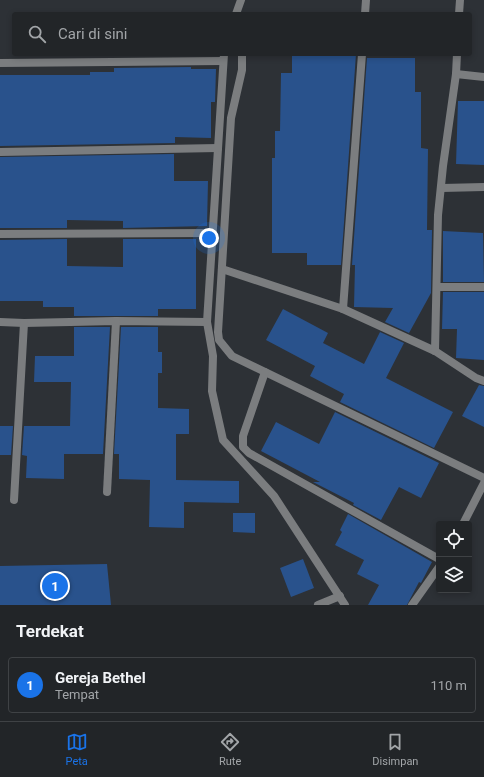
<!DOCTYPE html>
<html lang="id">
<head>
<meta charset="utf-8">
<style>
  body { margin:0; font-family:Roboto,sans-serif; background:#2a2d30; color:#f1f3f6 }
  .controls { position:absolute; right:12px; bottom:12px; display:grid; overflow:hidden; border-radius:4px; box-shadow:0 2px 6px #0003 }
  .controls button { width:36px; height:36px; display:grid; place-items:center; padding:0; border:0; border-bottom:1px solid #3f4245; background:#222528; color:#f1f3f6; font:20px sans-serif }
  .you { position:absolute; left:209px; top:238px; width:14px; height:14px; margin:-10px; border:3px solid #fff; border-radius:50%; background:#1a73e8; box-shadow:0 0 0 6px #1a73e833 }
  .badge { display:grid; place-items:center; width:26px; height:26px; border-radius:50%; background:#1a73e8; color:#fff; font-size:13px; font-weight:700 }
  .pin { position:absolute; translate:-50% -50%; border:2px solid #fff; box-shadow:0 1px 4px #0006 }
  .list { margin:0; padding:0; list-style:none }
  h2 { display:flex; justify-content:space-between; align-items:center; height:52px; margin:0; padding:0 16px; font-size:17px }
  h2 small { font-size:13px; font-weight:400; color:#a2a5a8 }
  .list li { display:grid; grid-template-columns:26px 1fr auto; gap:12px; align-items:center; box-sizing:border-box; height:56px; margin:0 8px 8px; padding:0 8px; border:1px solid #3f4245; border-radius:4px }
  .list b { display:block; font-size:15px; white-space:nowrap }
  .list p { margin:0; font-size:13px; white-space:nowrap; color:#a2a5a8 }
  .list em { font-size:13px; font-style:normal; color:#a2a5a8 }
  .icon { flex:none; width:22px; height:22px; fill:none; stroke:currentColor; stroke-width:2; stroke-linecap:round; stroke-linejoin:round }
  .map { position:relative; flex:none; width:484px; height:605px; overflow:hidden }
  .search { position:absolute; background:#222528; box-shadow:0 2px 6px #0003; left:12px; right:12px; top:12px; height:44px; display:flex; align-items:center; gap:10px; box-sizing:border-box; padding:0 14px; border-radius:4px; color:#a2a5a8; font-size:15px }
  .sheet { height:116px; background:#222528 }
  nav { display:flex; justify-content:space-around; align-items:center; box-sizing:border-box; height:56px; border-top:1px solid #3f4245; background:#222528; font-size:11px; color:#a2a5a8 }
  nav a { display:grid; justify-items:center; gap:2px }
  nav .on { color:#1a73e8 }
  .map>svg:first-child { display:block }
  .building { fill:#29528c }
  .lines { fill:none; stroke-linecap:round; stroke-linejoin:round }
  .minor { stroke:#7b7d7f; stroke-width:8 }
</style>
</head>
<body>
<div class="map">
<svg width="484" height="605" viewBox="0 0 484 605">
  <rect width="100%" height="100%" fill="#2d3136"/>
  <g class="building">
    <path d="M292 54H356L341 265H307V253H272V158H275V131H280L281 73H292Z"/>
    <path d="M367 58H415V92H421V148L428 149 427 230H432L431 293 409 333 385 322 393 308 354 307 355 265H352Z"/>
    <path d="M191 67V69H216L215 102H211V138L175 137V143L0 146V75H90V72H114V68Z"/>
    <path d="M458 101H484V165L456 164Z"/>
    <path d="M174 154V181H208L207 226 123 228V221L67 220V228H0V157Z"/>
    <path d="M443 231 483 233 484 282H443Z"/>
    <path d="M67 239V266L123 267V239H196V309H158V316H74V307H43V301H0V240Z"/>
    <path d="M443 292H484V360L456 358 457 329H442Z"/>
    <path d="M283 309 328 333 323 343 364 364 380 332 404 343 386 378 453 412 434 448 340 402 344 394 310 376 315 366 266 340Z"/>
    <path d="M74 327H110L103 454H64V479L26 478 27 456 22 455 24 426H70L71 382H34L35 356H74Z"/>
    <path d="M121 327H158V352H162V373H158V408L189 409V434H176V480L239 481V503L184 502V528L149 527 150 480 119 479V454H114Z"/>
    <path d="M479 385 484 386V427L462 416Z"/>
    <path d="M335 412 439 463 421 498 399 487 381 520 353 505 354 503 313 482H320L261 451 276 422 319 444Z"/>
    <path d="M0 426H13L11 455H0Z"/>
    <path d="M233 513H255V533L233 532Z"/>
    <path d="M348 514 432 562 422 581 421 583 419 582 407 605H368L379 585 357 574 364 560 335 545 342 532 340 530Z"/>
    <path d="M303 559 314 588 291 597 280 568Z"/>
    <path d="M107 564 111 605H0V566Z"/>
  </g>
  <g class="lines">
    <g class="minor">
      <path d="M236 14 241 0"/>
      <path d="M365 14 366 0"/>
      <path d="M459 14 460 0"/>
      <path d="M224 54 207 322 213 356 212 391 223 440 274 496 345 605"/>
      <path d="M242 54V70L231 118 218 332 219 340 232 356 484 478"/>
      <path d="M0 63 223 61"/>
      <path d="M456 74 484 77"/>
      <path d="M0 152 218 148"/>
      <path d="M442 188 484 187"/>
      <path d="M0 234 212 233"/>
      <path d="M222 269 343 309 435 351 476 378 484 381"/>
      <path d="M437 287H484"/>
      <path d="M343 309 362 54"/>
      <path d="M0 322 24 323 116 321 207 322"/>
      <path d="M435 351 438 215 443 166 456 74 457 54"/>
      <path d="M265 372 243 436V447L249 453 439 559"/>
      <path d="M107 492 116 321"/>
      <path d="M14 500 24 323"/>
      <path d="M463 524 484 483"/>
      <path d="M318 605 340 596"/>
      <path d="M412 605 439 567"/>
    </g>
  </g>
</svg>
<div class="controls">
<button><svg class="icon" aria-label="locate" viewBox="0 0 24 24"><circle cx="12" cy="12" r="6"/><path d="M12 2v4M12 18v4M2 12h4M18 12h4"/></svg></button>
<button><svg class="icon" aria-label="layers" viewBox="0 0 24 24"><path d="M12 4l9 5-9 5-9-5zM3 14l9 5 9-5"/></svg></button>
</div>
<div class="you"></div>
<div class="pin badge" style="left:55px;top:586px">1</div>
<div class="search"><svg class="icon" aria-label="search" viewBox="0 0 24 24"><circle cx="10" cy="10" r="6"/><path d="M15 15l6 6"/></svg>Cari di sini</div>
</div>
<section class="sheet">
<h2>Terdekat<small></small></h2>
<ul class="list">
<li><span class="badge">1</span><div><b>Gereja Bethel</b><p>Tempat</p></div><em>110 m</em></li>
</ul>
</section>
<nav>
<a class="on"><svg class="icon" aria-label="map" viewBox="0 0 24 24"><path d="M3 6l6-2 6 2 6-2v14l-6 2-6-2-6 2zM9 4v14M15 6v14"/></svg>Peta</a>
<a><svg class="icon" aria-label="directions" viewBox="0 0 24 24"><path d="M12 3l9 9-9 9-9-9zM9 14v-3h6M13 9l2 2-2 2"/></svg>Rute</a>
<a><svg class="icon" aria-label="saved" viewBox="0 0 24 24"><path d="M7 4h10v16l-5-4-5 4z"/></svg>Disimpan</a>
</nav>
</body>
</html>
